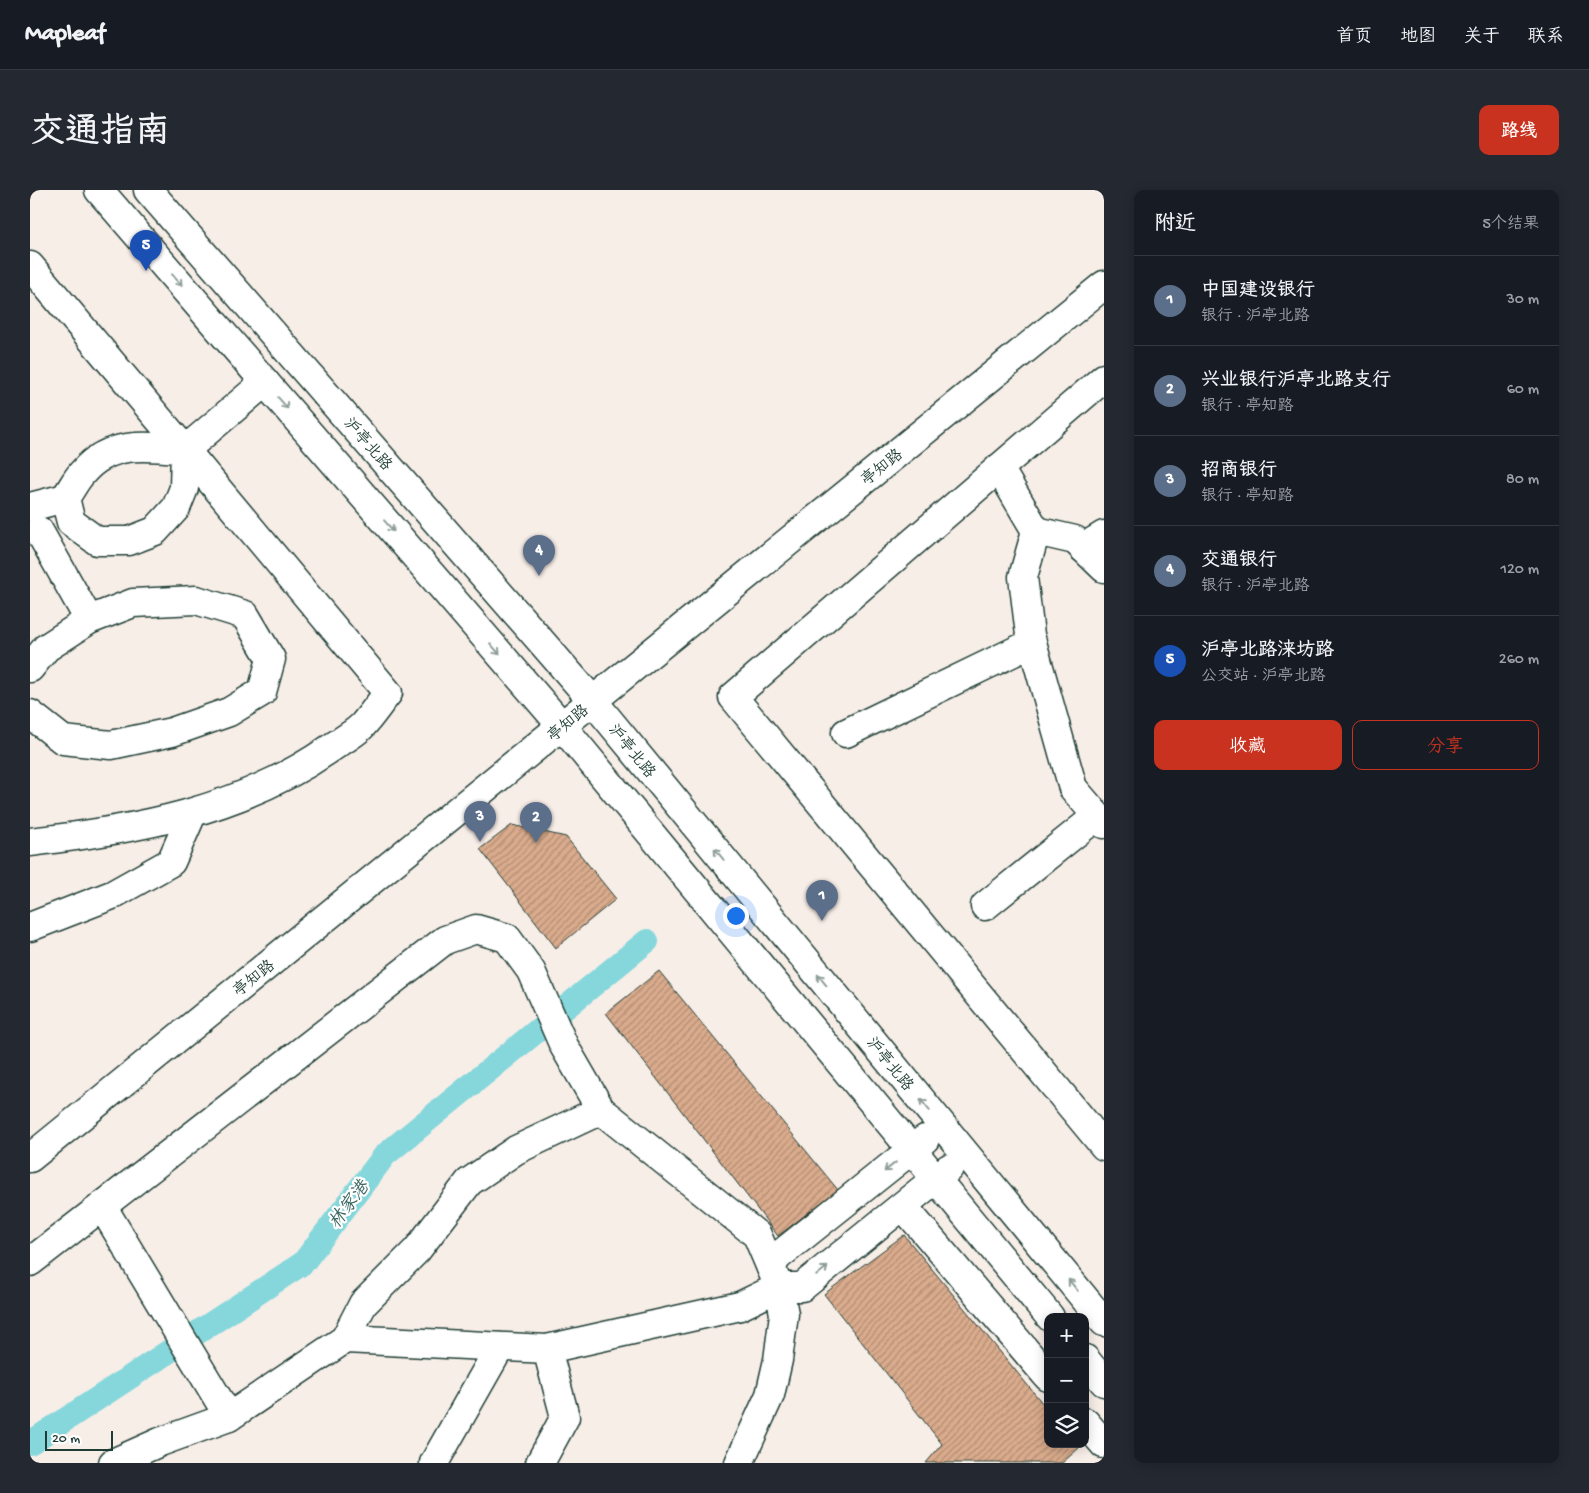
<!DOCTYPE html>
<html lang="zh">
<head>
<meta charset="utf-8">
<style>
  body { margin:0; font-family:"Gochi Hand","LXGW WenKai TC",sans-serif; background:#242831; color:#f1f3f6 }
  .controls { position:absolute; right:15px; bottom:15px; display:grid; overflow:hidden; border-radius:10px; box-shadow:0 2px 12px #0003 }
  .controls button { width:45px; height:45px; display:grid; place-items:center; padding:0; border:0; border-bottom:1px solid #363941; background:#171b24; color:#f1f3f6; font:25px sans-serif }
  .scale { position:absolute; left:15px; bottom:12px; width:68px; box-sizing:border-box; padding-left:5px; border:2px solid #1f3d34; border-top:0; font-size:14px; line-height:18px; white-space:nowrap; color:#1f3d34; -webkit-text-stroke:4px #fff; paint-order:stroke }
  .you { position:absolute; left:705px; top:725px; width:18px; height:18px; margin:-12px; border:4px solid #fff; border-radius:50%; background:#1a73e8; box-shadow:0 0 0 8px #1a73e833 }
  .badge { display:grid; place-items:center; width:32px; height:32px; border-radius:50%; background:#c8321e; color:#fff; font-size:16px; font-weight:700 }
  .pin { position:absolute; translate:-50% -41px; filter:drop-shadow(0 1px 2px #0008) }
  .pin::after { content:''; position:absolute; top:26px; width:18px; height:15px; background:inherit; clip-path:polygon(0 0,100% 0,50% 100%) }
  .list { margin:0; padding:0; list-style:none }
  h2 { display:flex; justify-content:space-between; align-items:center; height:65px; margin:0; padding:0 20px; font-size:21px }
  h2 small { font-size:16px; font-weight:400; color:#9ea1a6 }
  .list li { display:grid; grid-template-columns:32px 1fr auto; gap:15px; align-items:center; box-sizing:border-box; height:90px; padding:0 20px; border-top:1px solid #363941 }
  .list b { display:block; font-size:19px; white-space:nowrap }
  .list p { margin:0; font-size:16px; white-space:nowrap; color:#9ea1a6 }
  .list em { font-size:16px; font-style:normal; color:#9ea1a6 }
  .actions { display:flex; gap:10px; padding:15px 20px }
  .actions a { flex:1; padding:11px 0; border:1px solid #c8321e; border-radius:10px; text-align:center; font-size:18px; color:#c8321e }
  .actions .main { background:#c8321e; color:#fff }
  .icon { flex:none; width:28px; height:28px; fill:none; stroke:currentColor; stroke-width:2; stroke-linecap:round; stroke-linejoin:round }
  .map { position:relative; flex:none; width:1074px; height:1273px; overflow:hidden; border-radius:10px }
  header { display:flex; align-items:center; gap:30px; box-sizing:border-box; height:70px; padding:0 25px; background:#171b24; border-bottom:1px solid #363941 }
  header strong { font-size:24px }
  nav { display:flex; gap:28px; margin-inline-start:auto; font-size:18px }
  .intro { display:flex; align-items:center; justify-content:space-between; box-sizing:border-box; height:120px; padding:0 30px }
  h1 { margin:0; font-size:35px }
  .button { padding:12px 22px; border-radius:10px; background:#c8321e; color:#fff; font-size:18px; font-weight:700 }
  main { display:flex; gap:30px; padding:0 30px }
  aside { flex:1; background:#171b24; border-radius:10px; box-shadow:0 2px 12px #0003 }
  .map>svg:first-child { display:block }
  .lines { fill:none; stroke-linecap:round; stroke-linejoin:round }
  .canal { stroke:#85d7db; stroke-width:24 }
  .building { fill:url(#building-hatch); stroke:#1f3d34 }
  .minor-casing { stroke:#1f3d34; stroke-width:31 }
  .minor { stroke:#fff; stroke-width:28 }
  .oneway { stroke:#8f9e9a }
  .labels { text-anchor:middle; stroke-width:4.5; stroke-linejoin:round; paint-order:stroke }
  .street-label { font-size:16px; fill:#1f3d34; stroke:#fff }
  .water-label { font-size:18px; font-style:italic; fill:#38645e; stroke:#fff }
</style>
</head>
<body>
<header>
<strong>Mapleaf</strong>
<nav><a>首页</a><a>地图</a><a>关于</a><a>联系</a></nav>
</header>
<div class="intro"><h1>交通指南</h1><a class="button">路线</a></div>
<main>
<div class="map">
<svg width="1074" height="1273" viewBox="0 0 1074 1273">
  <defs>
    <pattern id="building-hatch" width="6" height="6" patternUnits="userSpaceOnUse" patternTransform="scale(1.25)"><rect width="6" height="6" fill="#daab8c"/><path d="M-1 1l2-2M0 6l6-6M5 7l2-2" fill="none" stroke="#b08c73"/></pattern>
  </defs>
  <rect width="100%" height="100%" fill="#f8eee8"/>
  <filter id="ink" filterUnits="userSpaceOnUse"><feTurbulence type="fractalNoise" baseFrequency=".02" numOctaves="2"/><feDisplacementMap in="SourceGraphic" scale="10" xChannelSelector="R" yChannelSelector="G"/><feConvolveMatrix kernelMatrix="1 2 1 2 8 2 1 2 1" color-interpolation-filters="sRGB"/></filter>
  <g filter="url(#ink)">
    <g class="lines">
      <path class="canal" d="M0 1253 273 1073 355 965 617 751"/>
    </g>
    <g class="building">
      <path d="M482 635 536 647 586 709 526 758 450 659Z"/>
      <path d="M629 781 808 1000 748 1046 576 823Z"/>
      <path d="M874 1045 1018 1220V1254H1046L1049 1258 1032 1273H896L912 1254 794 1104Z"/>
    </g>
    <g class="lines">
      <g class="minor-casing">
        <g id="minor">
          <path d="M69 0 532 536 1020 1127"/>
          <path d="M118 0 563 511 1074 1132"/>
          <path d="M0 76 155 260 235 192"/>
          <path d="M1074 188 703 507 1074 956"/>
          <path d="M969 278 1006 341 993 387 1000 445 1043 598 1074 634"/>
          <path d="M0 317 35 308"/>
          <path d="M9 341 59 430"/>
          <path d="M1006 341 1045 350 1074 378"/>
          <path d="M1053 358 1074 345"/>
          <path d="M0 478 16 458 59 430 103 413 166 410 215 425 241 469 232 502 199 522 142 542 81 555 33 550 0 524"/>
          <path d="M816 543 1002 453"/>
          <path d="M0 652C104 640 210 621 298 560 309 552 323 545 332 536 341 526 349 514 358 503L155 260C118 256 80 250 53 282 46 289 41 300 35 308L41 332 67 351H99L125 341 146 318 154 298 155 260"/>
          <path d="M955 716 1067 626"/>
          <path d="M0 737 82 705 141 672 162 624"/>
          <path d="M0 968 1074 95"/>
          <path d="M72 1016 199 1227"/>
          <path d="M878 1022 1018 1187"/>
          <path d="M0 1072 415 750 446 739 477 748 501 781 534 856 571 920 727 1045 749 1097 754 1124 748 1170 740 1205 709 1273"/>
          <path d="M741 1078 747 1067 895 949"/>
          <path d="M315 1149 517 1159 710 1116 749 1097H772L919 978"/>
          <path d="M1055 1169 1074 1192"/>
          <path d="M1055 1232 1074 1254"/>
          <path d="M83 1273 130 1252 199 1227 315 1149 333 1114 387 1060 439 992 486 960 571 920"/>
          <path d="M404 1273 470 1157"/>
          <path d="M510 1273 535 1227 517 1159"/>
        </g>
      </g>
      <use href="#minor" class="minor"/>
    </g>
    <defs><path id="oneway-shaft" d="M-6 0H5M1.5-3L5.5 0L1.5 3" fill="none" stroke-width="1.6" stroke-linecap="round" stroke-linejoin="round" transform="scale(1.25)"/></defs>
    <g class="oneway">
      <use href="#oneway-shaft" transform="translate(147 90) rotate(49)"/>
      <use href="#oneway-shaft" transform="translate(253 213) rotate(49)"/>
      <use href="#oneway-shaft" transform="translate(359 336) rotate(49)"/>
      <use href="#oneway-shaft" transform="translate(465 459) rotate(49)"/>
      <use href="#oneway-shaft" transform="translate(689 664) rotate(-129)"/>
      <use href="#oneway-shaft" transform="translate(792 790) rotate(-129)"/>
      <use href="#oneway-shaft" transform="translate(895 915) rotate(-129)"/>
      <use href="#oneway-shaft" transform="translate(860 977) rotate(142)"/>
      <use href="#oneway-shaft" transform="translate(792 1081) rotate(-39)"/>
      <use href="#oneway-shaft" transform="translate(1043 1095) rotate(-129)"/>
    </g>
  </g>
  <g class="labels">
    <g class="street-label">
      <text transform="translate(339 253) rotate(49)" y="6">沪亭北路</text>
      <text transform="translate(851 276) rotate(-39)" y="6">亭知路</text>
      <text transform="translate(537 532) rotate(-40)" y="6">亭知路</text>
      <text transform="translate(603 560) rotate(51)" y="6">沪亭北路</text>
      <text transform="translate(223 787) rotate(-39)" y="6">亭知路</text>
      <text transform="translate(861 873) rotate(51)" y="6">沪亭北路</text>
    </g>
    <g class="water-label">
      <text transform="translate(318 1014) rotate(-53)" y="6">林家港</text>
    </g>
  </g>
</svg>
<div class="controls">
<button>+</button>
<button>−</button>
<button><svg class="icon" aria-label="layers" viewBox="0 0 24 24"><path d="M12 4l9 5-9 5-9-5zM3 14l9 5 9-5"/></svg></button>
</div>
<div class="scale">20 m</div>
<div class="you"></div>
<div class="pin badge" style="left:792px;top:731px;background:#5c6f8a">1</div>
<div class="pin badge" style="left:506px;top:653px;background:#5c6f8a">2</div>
<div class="pin badge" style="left:450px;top:652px;background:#5c6f8a">3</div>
<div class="pin badge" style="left:509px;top:386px;background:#5c6f8a">4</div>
<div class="pin badge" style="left:116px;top:81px;background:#1a4fb4">5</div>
</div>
<aside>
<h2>附近<small>5个结果</small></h2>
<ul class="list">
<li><span class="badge" style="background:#5c6f8a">1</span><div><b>中国建设银行</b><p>银行 · 沪亭北路</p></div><em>30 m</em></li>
<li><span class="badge" style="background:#5c6f8a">2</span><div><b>兴业银行沪亭北路支行</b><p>银行 · 亭知路</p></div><em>60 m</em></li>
<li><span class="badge" style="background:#5c6f8a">3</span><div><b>招商银行</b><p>银行 · 亭知路</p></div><em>80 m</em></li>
<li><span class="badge" style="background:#5c6f8a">4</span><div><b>交通银行</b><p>银行 · 沪亭北路</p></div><em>120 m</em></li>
<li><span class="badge" style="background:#1a4fb4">5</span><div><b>沪亭北路涞坊路</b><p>公交站 · 沪亭北路</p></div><em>260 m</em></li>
</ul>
<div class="actions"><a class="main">收藏</a><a>分享</a></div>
</aside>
</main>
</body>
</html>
